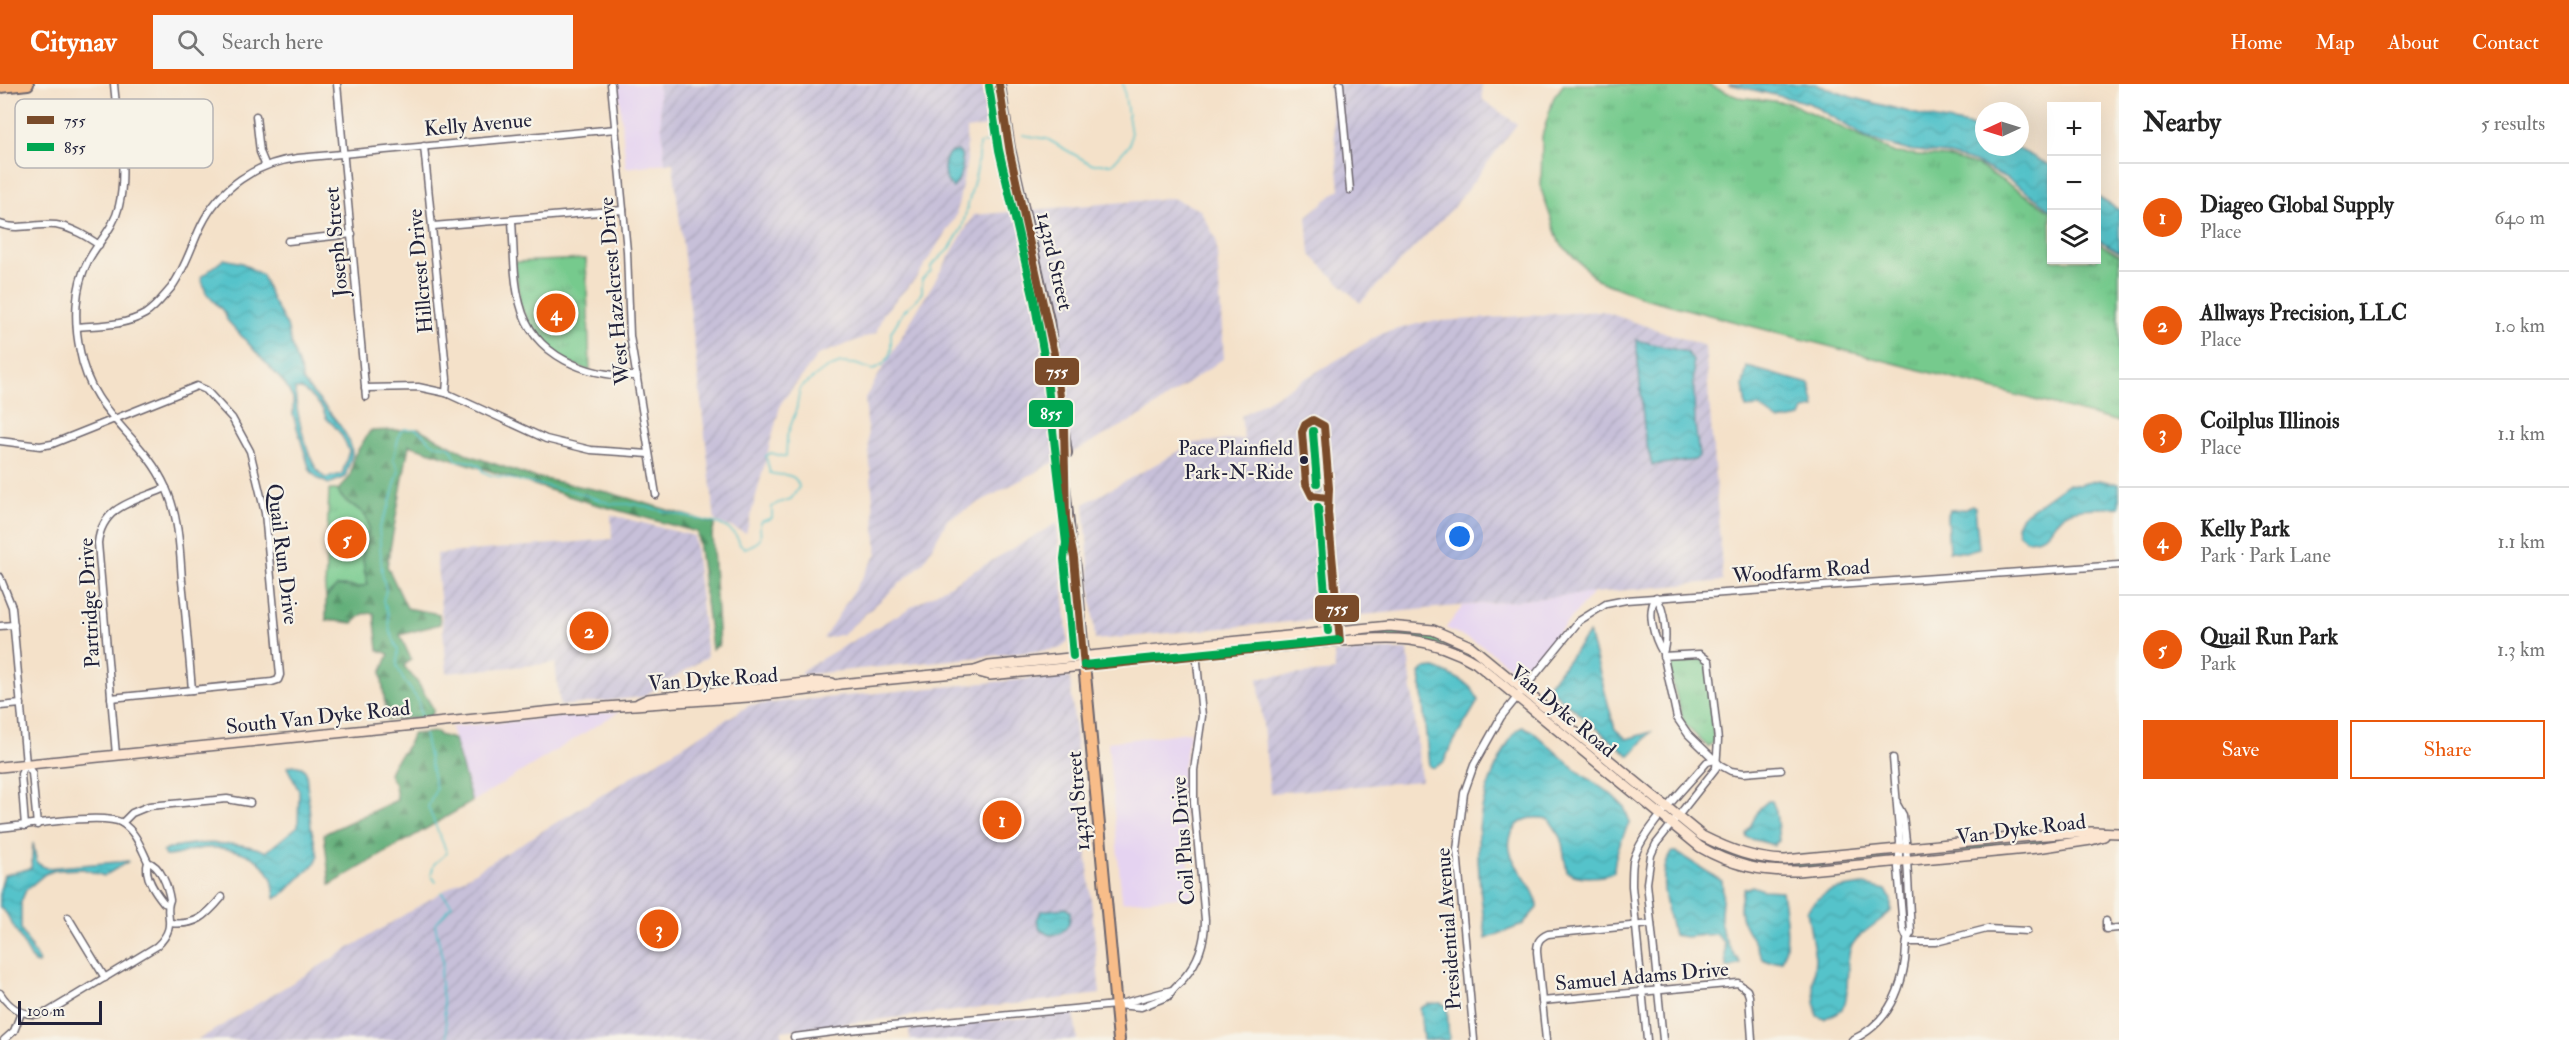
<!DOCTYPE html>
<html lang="en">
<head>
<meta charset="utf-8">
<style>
  body { margin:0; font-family:"IM FELL Double Pica",serif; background:#f6f6f6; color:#222 }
  .controls { position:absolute; right:18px; top:18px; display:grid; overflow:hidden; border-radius:0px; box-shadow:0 6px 24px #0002 }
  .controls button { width:54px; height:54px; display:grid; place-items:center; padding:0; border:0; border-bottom:2px solid #e0e0e0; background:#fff; color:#222; font:30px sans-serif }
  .compass { position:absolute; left:1975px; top:18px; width:54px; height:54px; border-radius:50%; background:#fff; box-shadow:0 6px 24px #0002; rotate:266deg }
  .scale { position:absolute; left:18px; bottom:15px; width:84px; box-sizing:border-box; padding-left:6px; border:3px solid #22223b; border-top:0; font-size:16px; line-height:21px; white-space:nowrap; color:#22223b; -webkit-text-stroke:4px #f7f3e8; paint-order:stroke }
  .you { position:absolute; left:1460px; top:453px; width:21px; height:21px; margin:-15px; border:4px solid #fff; border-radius:50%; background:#1a73e8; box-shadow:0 0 0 9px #1a73e833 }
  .badge { display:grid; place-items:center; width:39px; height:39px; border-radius:50%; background:#ea580c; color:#fff; font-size:20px; font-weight:700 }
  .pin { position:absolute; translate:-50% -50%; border:3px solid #fff; box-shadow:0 2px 6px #0006 }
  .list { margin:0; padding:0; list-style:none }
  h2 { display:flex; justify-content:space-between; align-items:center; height:78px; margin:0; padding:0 24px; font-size:26px }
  h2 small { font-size:20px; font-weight:400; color:#767676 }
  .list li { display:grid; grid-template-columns:39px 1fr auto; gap:18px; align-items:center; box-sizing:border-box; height:108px; padding:0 24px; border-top:2px solid #e0e0e0 }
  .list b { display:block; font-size:22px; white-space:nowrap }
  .list p { margin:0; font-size:20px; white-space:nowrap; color:#767676 }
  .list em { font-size:20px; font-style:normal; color:#767676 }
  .actions { display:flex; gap:12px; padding:18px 24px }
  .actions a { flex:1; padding:14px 0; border:2px solid #ea580c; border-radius:0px; text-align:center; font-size:21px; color:#ea580c }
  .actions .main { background:#ea580c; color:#fff }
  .icon { flex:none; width:33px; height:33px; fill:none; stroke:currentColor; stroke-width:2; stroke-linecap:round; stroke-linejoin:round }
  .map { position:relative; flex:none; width:2119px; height:956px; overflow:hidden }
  header { display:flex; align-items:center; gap:36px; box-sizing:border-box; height:84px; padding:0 30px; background:#ea580c; color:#fff }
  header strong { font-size:28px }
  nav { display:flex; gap:33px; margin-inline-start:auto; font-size:21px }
  .search { width:420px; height:54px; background:#f6f6f6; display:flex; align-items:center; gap:15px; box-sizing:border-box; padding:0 21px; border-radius:0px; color:#767676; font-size:22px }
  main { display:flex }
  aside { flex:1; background:#fff }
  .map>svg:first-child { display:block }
  .built { fill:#e5d3f1 }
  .industrial { fill:url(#industrial-furrows) }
  .grass { fill:url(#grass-tufts); stroke:#4c7664; stroke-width:1.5 }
  .forest { fill:url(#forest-firs); stroke:#41685a; stroke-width:1.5 }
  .water { fill:url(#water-waves); stroke:#3c7282; stroke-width:1.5; fill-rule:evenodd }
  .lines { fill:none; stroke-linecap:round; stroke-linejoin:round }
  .stream { stroke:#55c3ca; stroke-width:1.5 }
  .street-casing { stroke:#6c656d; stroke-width:9 }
  .secondary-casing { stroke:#6c656d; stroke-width:12 }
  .primary-casing { stroke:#6c656d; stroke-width:14 }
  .street { stroke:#fff; stroke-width:6 }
  .secondary { stroke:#fce5d0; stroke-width:9 }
  .primary { stroke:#f8bd89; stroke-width:10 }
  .bus-1-casing { stroke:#f7f3e8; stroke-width:12 }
  .bus-2-casing { stroke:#f7f3e8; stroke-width:12 }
  .bus-1 { stroke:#7a4b2a; stroke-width:8 }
  .bus-2 { stroke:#00a651; stroke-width:8 }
  .bus-dot { fill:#22223b; stroke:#f7f3e8; stroke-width:2 }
  .labels { text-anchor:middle; stroke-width:4.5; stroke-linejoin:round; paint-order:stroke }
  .bus-label { font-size:20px; fill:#22223b; stroke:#f7f3e8; text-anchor:end }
  .street-label { font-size:21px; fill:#22223b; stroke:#f7f3e8 }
  .key { fill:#f7f3e8; stroke:#b7b4b4; stroke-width:1.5 }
  .key-label { font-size:16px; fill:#22223b }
  .line-badge { stroke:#f7f3e8; stroke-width:2 }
  .badge-label { font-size:16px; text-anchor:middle; font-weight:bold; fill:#fff }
</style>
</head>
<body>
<header>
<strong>Citynav</strong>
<div class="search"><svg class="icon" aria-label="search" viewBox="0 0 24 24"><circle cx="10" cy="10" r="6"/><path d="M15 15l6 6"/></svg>Search here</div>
<nav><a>Home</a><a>Map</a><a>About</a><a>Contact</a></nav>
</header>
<main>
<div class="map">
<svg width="2119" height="956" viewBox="0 0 2119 956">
  <defs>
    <pattern id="industrial-furrows" width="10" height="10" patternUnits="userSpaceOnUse" patternTransform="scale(1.5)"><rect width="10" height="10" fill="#c7c0d9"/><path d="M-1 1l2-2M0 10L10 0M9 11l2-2" fill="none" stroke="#aba5bb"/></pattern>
    <pattern id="grass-tufts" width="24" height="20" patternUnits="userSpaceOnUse" patternTransform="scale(1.5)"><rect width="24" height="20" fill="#76ca8d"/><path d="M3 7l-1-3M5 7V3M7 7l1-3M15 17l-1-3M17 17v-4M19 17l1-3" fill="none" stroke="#66ad7b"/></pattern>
    <pattern id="forest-firs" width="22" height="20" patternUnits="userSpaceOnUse" patternTransform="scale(1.5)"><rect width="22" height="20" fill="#60ae78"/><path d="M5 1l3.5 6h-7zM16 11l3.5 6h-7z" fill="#4f8d64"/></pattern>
    <pattern id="water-waves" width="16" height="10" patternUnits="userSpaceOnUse" patternTransform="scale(1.5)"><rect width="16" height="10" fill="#55c3ca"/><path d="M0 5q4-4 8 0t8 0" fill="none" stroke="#4aa7ae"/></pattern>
  </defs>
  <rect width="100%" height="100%" fill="#f7f3e8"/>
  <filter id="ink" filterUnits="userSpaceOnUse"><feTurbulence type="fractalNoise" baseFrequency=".0167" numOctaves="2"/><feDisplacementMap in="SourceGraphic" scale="12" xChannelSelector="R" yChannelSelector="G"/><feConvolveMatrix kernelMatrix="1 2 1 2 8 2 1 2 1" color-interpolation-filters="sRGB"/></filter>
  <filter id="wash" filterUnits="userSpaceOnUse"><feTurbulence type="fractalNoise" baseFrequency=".008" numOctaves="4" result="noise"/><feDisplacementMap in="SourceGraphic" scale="24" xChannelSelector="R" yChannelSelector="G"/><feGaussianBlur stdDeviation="1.35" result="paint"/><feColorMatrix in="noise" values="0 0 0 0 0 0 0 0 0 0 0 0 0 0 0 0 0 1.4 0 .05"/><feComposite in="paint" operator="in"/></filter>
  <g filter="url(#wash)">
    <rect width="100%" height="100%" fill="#f4e1c9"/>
    <g class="built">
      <path d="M618 0H658L665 79 626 84Z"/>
      <path d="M1593 509 1526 586 1515 587 1483 562 1446 544 1463 522Z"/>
      <path d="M620 627 472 718 451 643Z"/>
      <path d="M1190 648 1183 685 1182 714 1192 812 1122 818 1108 658Z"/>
    </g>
    <g class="industrial">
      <path d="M658 0H982L987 42 966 45 967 76 956 132 917 193 883 230 876 249 818 271 781 319 746 449 715 437 673 79H665Z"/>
      <path d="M1329 0H1482L1483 16 1517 40 1454 123 1360 219 1310 170 1307 132 1340 105Z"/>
      <path d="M1172 114 1200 126 1216 155 1224 274 1144 330 948 435 923 479 843 550 823 555 877 470 865 314 974 131Z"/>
      <path d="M1602 227 1705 262 1723 497 1095 556 1084 420 1194 359 1244 355 1241 332 1383 249 1425 238Z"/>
      <path d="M611 431 694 452 707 573 642 613 560 622 555 579 447 589 436 470 612 455Z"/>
      <path d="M1057 439 1068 557 1059 565 800 591 804 585Z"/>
      <path d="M1381 566H1408L1421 697 1270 709 1258 594 1335 587 1334 569Z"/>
      <path d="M1059 592 1070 594 1100 910 782 947V956H198L750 621Z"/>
      <path d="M1074 929 1077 956H910L909 945Z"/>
    </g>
    <g class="grass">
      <path d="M1564 0H1706L1738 13 1790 19 1895 69 1947 73 1979 82 2051 127 2052 176H2096L2097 158 2119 171V338L1644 214 1597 196 1559 158 1541 105 1542 52 1554 13Z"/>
      <path d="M586 175 590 287 562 276 535 251 520 221 515 178Z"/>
      <path d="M1314 342 1320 346 1324 399 1323 406 1318 409 1314 407 1309 350 1310 343Z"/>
      <path d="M329 406H338C342 421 362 422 367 435 372 448 364 455 363 467 362 479 365 490 368 501L361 503 337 502 326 513 325 506Z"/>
      <path d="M1391 547H1422L1468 564 1511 601 1486 581 1447 562 1353 551Z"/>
      <path d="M1697 573 1704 576 1707 581 1714 658 1708 663 1684 640 1668 582 1673 575Z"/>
      <path d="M1677 739 1716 764 1744 773 1877 771 1894 774 1792 786 1763 784 1707 765Z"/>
      <path d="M2095 751 2036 762 1910 772 1968 762Z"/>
    </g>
    <g class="forest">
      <path d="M419 345 469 371 530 392 607 408 715 440 712 450 719 561 712 565 697 448 584 417 409 361 387 482 407 524 439 530 440 540 400 551 411 575 404 582 418 599 433 624V629L429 633 387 636 381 589 389 570 378 566 374 529 363 530 353 539 326 536V513L337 502 361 503 368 500C365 489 362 479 363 467 364 455 372 448 367 435 362 422 342 421 338 406L350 393 354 372 370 347Z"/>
      <path d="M437 648 439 651 454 655 472 718 330 801 324 750 397 716 395 701 389 690C394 671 407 671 412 650Z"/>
    </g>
    <g class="water">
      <path d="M1728 0H1815L1851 13 1936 35 1968 41 1984 48V63H2015L2051 82V125L2008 95 1975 78 1946 70 1906 66 1880 59 1865 53 1809 19Z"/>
      <path d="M957 67 961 70C963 83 962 94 953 104 942 96 942 79 949 69Z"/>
      <path d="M2096 112 2119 126V168L2097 155Z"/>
      <path d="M224 175 242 179 262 191 273 217 287 242 292 263 302 291V296C314 312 354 350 352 370 351 377 347 386 345 393L329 400 318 395 310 386 293 331V315L285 300 227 236 225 229 206 209 201 193ZM295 305H302C310 311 318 318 323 326 325 329 325 333 327 335 338 344 344 353 349 367L342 390 326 394C307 385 296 325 295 305Z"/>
      <path d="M1636 256 1686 268 1693 276 1695 340 1699 372 1695 376 1652 381 1645 354Z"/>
      <path d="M1747 283 1810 300 1815 324 1804 326 1801 333 1779 337 1759 323 1746 324 1743 301Z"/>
      <path d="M2099 396 2119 400V423C2103 425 2082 422 2067 429 2047 440 2057 454 2026 456L2018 449 2017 441 2022 432 2067 400 2078 401Z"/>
      <path d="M1972 421 1975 423 1979 464 1965 468 1949 467 1947 433 1950 426 1965 425Z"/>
      <path d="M1589 549 1615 645 1627 655 1651 648 1630 672 1547 603Z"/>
      <path d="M1435 584C1451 591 1474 599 1478 617L1450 664 1444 678 1434 684 1429 682 1420 590 1424 585Z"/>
      <path d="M1523 643 1532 647 1576 686 1612 711 1624 723 1630 738C1622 753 1614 770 1614 788 1604 794 1578 795 1567 788L1561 753 1549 735C1536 733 1524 732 1515 744 1494 774 1539 798 1537 824L1522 841 1486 855C1478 785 1467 732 1504 667 1509 658 1513 646 1523 643Z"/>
      <path d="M293 681 302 683 306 688 311 743 318 772 315 779 281 812 275 814C274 807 274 798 270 791 256 766 219 760 193 766 183 768 176 773 165 772L163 768C181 756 248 757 266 768L298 742 299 707 287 683Z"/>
      <path d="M1768 717H1772L1776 727 1779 757 1774 761 1747 754 1746 750 1760 724Z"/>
      <path d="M33 759 37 779 46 784 129 777 104 792 83 785 56 786 45 790 26 806 21 818V845L39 878 38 880 34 879 6 829 0 824V807L4 791 31 784Z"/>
      <path d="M1672 768H1676L1722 797C1725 813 1718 829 1722 846 1724 859 1735 868 1740 880L1728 884 1726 882 1724 859 1716 850 1686 853 1673 851C1668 824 1655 793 1672 768Z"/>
      <path d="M1864 801 1886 806 1891 815V827C1880 839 1855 850 1850 866 1845 880 1851 917 1841 926 1837 930 1829 932 1824 935L1817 932 1813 902 1815 873 1807 827C1822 804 1839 804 1864 801Z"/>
      <path d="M1752 802 1763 806 1782 807C1785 828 1791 856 1782 877L1770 878 1762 875C1753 847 1731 838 1744 805Z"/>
      <path d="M1065 824 1070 827C1072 841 1063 852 1049 851L1040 846 1037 836 1041 827Z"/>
      <path d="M1441 919 1447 922 1449 956H1423L1420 924 1428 920Z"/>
    </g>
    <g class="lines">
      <g class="stream">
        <path d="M1023 51 1047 55 1091 80H1112L1130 60 1131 50 1123 0"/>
        <path d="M421 633 418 616 403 595 397 582 398 566 390 547 388 529 383 517 386 506 382 489 379 444 389 422 397 393 399 386 393 375 400 348 404 345H416C423 349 426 354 431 358 444 368 449 352 456 376L473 378 481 383 482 387 490 391 576 408 612 420H634L719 440C730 445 737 449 740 461L745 464C765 456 760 456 760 438L772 434V423L778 419 791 415 799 403C796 387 782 393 770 389L766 372 771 369 786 373 787 352 796 327 800 304 825 285 841 279 855 280 873 286 883 280 889 273 891 266V248L904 227 918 214 922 208V195L931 187V182L950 164 962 144 977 85 979 60 996 56"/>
        <path d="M424 650 436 705 428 723 447 769 434 780 431 791 436 798"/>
        <path d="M441 808 452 821 435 840 443 878 440 893 448 956"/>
      </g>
    </g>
  </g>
  <g filter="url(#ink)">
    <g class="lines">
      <g class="street-casing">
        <g id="street">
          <path d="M114 0C117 39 128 84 119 122 114 144 98 158 88 177 74 203 74 239 80 267 91 331 142 350 166 404 179 433 180 466 182 497 186 534 189 570 192 606"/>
          <path d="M337 0 366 313"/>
          <path d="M611 0 627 167 630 252 656 411"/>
          <path d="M1340 0 1350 106"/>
          <path d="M256 32 260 68 265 80"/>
          <path d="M56 52 178 41"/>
          <path d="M424 62 447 295 446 309"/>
          <path d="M512 137C514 164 513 194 520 220 533 273 588 293 637 292"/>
          <path d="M0 140C18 147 37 139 56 141 73 144 86 152 99 161"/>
          <path d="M433 142 623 126"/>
          <path d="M288 157 352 150"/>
          <path d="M77 243C100 241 124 242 145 230 155 224 163 213 171 204 185 185 191 163 201 142 220 103 256 79 298 74L616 45"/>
          <path d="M365 304 418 303 446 309 546 355 591 366 649 370"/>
          <path d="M0 357 40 362 52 360 197 302 206 306 232 334 250 367 265 429 280 591 278 596 272 598 111 614"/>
          <path d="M0 493 12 523 26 680 32 689 37 741"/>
          <path d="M0 542 14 541"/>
          <path d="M1663 569C1668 554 1665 526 1656 513 1646 529 1654 554 1663 569L1677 634 1688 650 1720 681 1731 687 1744 689 1781 686"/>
          <path d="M1663 572 1700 570 1709 577 1718 656 1716 684 1656 760 1651 771 1647 799 1663 956"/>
          <path d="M0 622 21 620"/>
          <path d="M116 671 98 459C102 421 136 417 166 404"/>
          <path d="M1893 674 1900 758 1898 784 1903 845 1907 854"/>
          <path d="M122 739 132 729 149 722 227 715 250 719"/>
          <path d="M25 742 21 690 26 680"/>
          <path d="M0 744C24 742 104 728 122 739 136 748 141 764 148 778 143 792 156 809 164 819L168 820"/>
          <path d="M68 833 105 894"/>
          <path d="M2106 837V845L2119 844"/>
          <path d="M170 839C196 842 206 832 222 813"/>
          <path d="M1907 858H1936L1987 845 2027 847"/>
          <path d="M0 909C11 927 28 934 48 928L157 862C179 841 163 831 170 816 168 803 161 782 148 778"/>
          <path d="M1542 917 1738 899 1747 906 1749 912 1752 956"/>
          <path d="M1116 921 1141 923 1169 912C1172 904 1178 901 1184 894 1199 877 1205 859 1205 836L1194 718V686L1202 632 1196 567"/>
          <path d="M794 953 849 946 1116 921 1172 906"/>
          <path d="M4 956 14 947 21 929"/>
          <path d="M1474 956 1457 766 1464 709 1474 681 1501 633 1579 537 1606 520 1626 516 2119 481"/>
          <path d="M1546 956 1537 868C1537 858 1539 854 1548 850L1651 840"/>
          <path d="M1647 956 1632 802C1632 794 1632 786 1633 778 1640 748 1686 703 1707 678L1715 676"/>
          <path d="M1852 956C1885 941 1900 912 1905 877 1906 868 1905 856 1911 849L1906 757 1903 731 1898 722"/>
        </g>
      </g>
      <g class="secondary-casing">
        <g id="secondary">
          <path d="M975 587 990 591 1340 557C1393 553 1429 551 1476 579L1700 763C1731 781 1761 788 1798 787L2037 764 2091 756 2104 752"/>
          <path d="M639 619 648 615 816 598 832 599"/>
          <path d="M0 683 563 626 748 613 817 605 840 600 975 587 989 582 1389 542 1433 546 1470 562 1702 752C1730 766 1754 775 1785 776L2031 752 2091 748 2119 749"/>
        </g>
      </g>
      <g class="primary-casing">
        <g id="primary">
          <path d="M999 0 1009 64 1048 236 1066 369"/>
          <path d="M0 3 28 0"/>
          <path d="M1064 364 1062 381 1070 460 1075 483 1119 956"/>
        </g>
      </g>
      <use href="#street" class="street"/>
      <use href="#secondary" class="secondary"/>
      <use href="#primary" class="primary"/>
      <g class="bus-1-casing">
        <path id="bus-1" d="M999 0 1010 69 1055 274 1064 343 1066 434 1074 474 1084 583 1340 557 1328 428 1329 404 1324 342 1313 336 1305 341 1302 348 1306 400 1312 412 1327 414"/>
      </g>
      <g class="bus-2-casing">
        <g id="bus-2">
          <path d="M989 2 999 66 1034 216 1045 277 1066 459 1064 475 1073 572"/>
          <path d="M1313 347 1317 399 1313 349Z"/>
          <path d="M1318 423 1328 547"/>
          <path d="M1084 581 1339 556"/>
        </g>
      </g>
      <use href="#bus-1" class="bus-1"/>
      <use href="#bus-2" class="bus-2"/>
    </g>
  </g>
  <circle class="bus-dot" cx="1304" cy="376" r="5"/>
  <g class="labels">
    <g class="bus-label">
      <text x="1293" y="371">Pace Plainfield<tspan x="1293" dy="24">Park-N-Ride</tspan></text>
    </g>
    <g class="street-label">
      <text transform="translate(478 40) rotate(-5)" y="7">Kelly Avenue</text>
      <text transform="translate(336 158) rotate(-95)" y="7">Joseph Street</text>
      <text transform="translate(1055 177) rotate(77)" y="7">143rd Street</text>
      <text transform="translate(420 187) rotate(-95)" y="7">Hillcrest Drive</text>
      <text transform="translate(614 207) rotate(-95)" y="7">West Hazelcrest Drive</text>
      <text transform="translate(283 470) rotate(83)" y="7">Quail Run Drive</text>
      <text transform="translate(1801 487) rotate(-4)" y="7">Woodfarm Road</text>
      <text transform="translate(89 519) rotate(-93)" y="7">Partridge Drive</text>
      <text transform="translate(713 595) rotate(-4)" y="7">Van Dyke Road</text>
      <text transform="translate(1563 627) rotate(40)" y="7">Van Dyke Road</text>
      <text transform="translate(318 633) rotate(-6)" y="7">South Van Dyke Road</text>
      <text transform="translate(1078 717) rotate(-95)" y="7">143rd Street</text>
      <text transform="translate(2021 745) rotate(-7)" y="7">Van Dyke Road</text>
      <text transform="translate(1183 757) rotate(-94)" y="7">Coil Plus Drive</text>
      <text transform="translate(1448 845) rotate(-94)" y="7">Presidential Avenue</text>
      <text transform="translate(1642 892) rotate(-5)" y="7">Samuel Adams Drive</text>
    </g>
  </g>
  <rect x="15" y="15" width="198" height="69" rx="9" class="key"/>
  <rect x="27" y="32" width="27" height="8" fill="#7a4b2a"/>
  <rect x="27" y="59" width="27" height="8" fill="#00a651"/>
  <g class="key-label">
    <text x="64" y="42">755</text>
    <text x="64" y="69">855</text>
  </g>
  <g class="line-badge">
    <rect x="1034" y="273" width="46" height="29" rx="6" fill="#7a4b2a"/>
    <rect x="1028" y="315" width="46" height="29" rx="6" fill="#00a651"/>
    <rect x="1314" y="510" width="46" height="29" rx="6" fill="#7a4b2a"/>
  </g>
  <g class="badge-label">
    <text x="1057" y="293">755</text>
    <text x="1051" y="335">855</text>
    <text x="1337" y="530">755</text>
  </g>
</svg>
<div class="controls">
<button>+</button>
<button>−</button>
<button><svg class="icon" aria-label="layers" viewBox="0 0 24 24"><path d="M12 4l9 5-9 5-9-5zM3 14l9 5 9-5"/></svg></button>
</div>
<svg class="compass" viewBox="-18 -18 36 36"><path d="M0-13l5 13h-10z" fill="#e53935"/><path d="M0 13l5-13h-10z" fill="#767676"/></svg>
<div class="scale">100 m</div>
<div class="you"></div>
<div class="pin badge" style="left:1002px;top:736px">1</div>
<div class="pin badge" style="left:589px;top:547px">2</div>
<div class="pin badge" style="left:659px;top:845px">3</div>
<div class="pin badge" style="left:556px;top:229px">4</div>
<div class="pin badge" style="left:347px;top:455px">5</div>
</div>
<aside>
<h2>Nearby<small>5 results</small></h2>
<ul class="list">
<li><span class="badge">1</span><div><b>Diageo Global Supply</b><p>Place</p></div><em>640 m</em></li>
<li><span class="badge">2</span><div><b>Allways Precision, LLC</b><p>Place</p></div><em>1.0 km</em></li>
<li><span class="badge">3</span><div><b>Coilplus Illinois</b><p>Place</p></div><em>1.1 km</em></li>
<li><span class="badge">4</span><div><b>Kelly Park</b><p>Park · Park Lane</p></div><em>1.1 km</em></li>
<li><span class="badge">5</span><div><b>Quail Run Park</b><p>Park</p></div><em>1.3 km</em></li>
</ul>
<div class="actions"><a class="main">Save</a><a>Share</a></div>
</aside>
</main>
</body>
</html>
